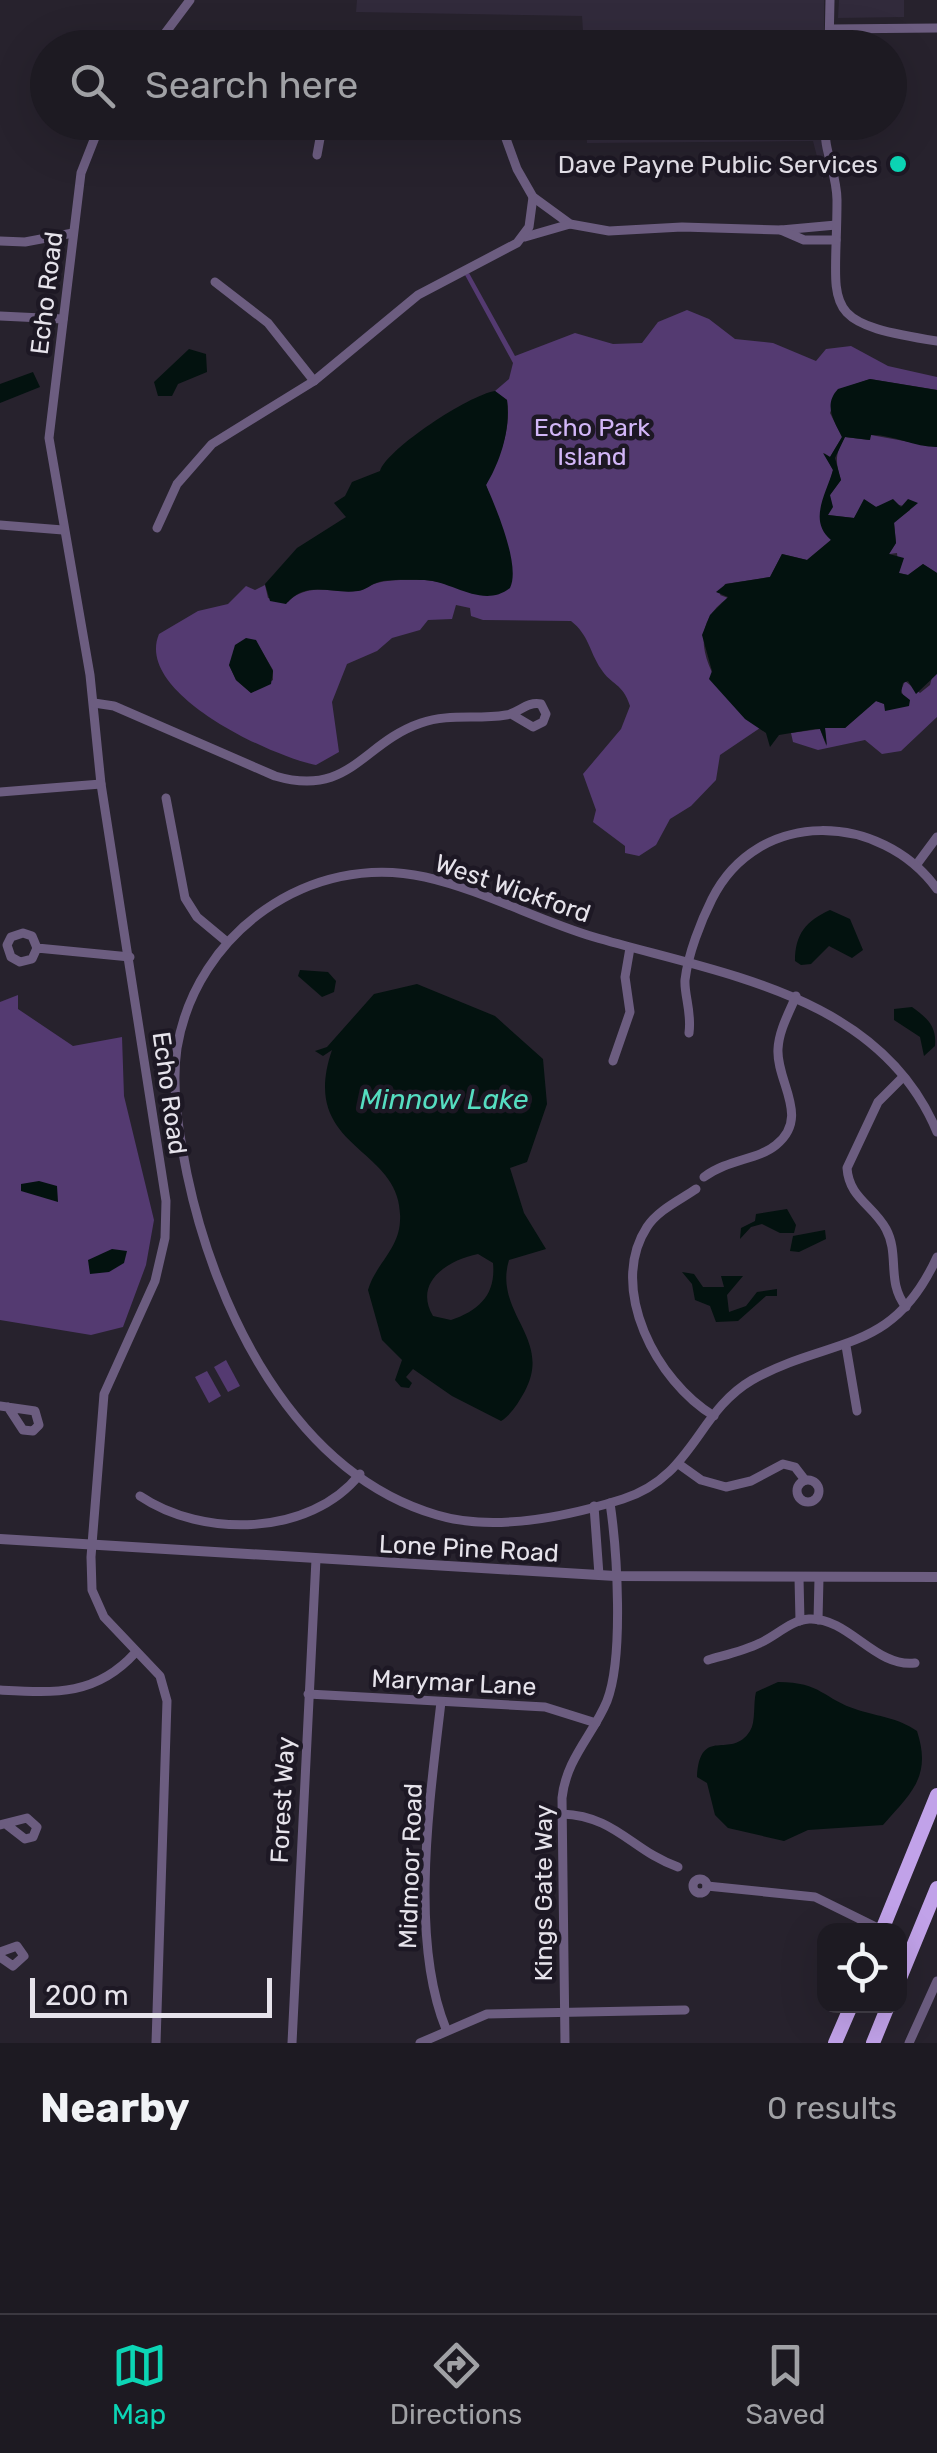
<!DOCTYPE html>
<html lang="en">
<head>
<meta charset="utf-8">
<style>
  body { margin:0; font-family:Rubik,sans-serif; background:#25232a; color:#f1f3f6 }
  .controls { position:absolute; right:30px; bottom:30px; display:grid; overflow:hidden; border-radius:20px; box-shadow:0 10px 40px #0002 }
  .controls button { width:90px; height:90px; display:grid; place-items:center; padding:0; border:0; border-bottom:2px solid #3b3840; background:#1d1a22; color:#f1f3f6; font:50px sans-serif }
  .scale { position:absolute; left:30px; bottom:25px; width:242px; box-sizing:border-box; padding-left:10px; border:5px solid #e6e3eb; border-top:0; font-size:28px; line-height:35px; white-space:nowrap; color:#e6e3eb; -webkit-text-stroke:8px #1d1824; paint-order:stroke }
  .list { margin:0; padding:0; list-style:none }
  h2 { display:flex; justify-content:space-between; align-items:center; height:130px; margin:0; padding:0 40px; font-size:42px }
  h2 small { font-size:32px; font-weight:400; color:#a0a1a5 }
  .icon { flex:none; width:55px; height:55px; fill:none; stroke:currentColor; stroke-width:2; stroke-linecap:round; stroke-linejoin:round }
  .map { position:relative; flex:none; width:937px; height:2043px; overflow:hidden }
  .search { position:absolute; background:#1d1a22; box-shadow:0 10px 40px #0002; left:30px; right:30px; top:30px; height:110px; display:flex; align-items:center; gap:25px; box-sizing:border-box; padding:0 35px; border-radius:55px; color:#a0a1a5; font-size:38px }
  .sheet { height:270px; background:#1d1a22 }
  nav { display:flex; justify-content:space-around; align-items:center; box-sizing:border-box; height:140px; border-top:2px solid #3b3840; background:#1d1a22; font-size:28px; color:#a0a1a5 }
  nav a { display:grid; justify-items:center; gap:5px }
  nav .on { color:#0cd5b5 }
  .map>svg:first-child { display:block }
  .built { fill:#312a3b }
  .green { fill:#543a71; fill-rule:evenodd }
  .water { fill:#03120f; fill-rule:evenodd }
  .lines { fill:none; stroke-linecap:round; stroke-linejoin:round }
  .minor { stroke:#6c5d80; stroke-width:9 }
  .tertiary { stroke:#6c5d80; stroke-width:10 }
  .trunk { stroke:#c1a2e9; stroke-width:14 }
  .poi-dot { fill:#0cd5b5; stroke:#1d1824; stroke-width:4 }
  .labels { text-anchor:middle; stroke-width:9; stroke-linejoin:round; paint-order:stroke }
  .poi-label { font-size:25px; fill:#e6e3eb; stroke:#1d1824; text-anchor:end }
  .street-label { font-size:25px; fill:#e6e3eb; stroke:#1d1824 }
  .park-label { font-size:25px; fill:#d2b6f7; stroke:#1d1824 }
  .water-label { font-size:28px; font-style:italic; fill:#55ddc0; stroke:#1d1824 }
</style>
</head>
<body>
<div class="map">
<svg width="937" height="2043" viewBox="0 0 937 2043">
  <rect width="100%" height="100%" fill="#27222d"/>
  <g class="built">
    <path d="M357 0H824V47H584L582 16 356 12Z"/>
    <path d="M839 0H904V17L838 18Z"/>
    <path d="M586 123H824L823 180 813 141 587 143Z"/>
  </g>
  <g class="green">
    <path d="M469 273 515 356 575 333 613 344 642 343 658 322 687 310 709 319 735 339 773 343 816 361 826 349 851 346 888 366 937 377V390L870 379 838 390 830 413 842 437 830 457 824 453 833 470 820 519 832 539 807 560 782 554 770 577 725 584 720 595 728 598C673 634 723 702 760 728L720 755 716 780 691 806 670 819 656 845 639 856 625 853V846L593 822 596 810 583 774 621 729 630 706C623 683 611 685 601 669 589 651 589 635 571 621L483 620 471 616 470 608 456 605 452 619 428 620 420 630 392 638 377 651 347 664 332 702 339 752 316 765C271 756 134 693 159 634L198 611 228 604 246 586 255 590 265 585 268 598 288 602C307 582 332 593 355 591 364 591 369 585 377 583 388 579 413 580 424 580 454 582 466 596 499 594L507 547 486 485C497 462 512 432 507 400L495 391 509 379 513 363 465 275ZM256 641 273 670V680L251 693 236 680 229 665Z"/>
    <path d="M871 435 937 447V573L923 564 908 575 899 573 897 553 889 554 896 543 894 522 910 510C899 502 888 504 876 507L865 500 854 518 828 515 830 495 841 480C835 462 835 453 845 437L869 440Z"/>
    <path d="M933 673 937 674V717L901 751 882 754 865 740 818 750 793 742 791 733 820 729 826 745 825 728H845L876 701 885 704 905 700 901 690 905 681 920 693 930 685Z"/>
    <path d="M18 995V1009L73 1046 122 1037 124 1096 154 1220 146 1265 123 1327 91 1335 0 1320V1002Z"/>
    <path d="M226 1360 240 1386 228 1392 214 1367Z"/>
    <path d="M207 1371 221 1396 209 1403 195 1377Z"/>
  </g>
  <g class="water">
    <path d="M189 349 206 354 207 372 178 384 172 396H158L154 382Z"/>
    <path d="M33 372 40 387 0 403V384Z"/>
    <path d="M870 379 937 390V447C914 447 891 434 871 435L870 440 845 437 835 458 841 480 830 495 833 507 828 515 854 518 864 499 876 507 893 499 901 507 908 499 918 503 894 523 896 543 889 554 904 558 899 573 908 575 923 564 937 573V674L916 694 908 681 903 683 901 693 910 700 909 706 885 711 884 704 876 701 845 728H825L827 746 820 729H815L779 735 770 747 766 733 745 719 709 679 712 671 702 635 710 615 728 597 716 592 726 584 770 577 782 554 807 560 831 540C808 521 826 494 833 470L823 453 830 457 842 437C834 421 823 405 838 389Z"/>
    <path d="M495 391 507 400C511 431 499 464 486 485 496 508 521 566 510 588 483 609 454 582 425 580 413 580 390 579 379 582 371 584 366 590 358 591 332 595 307 579 286 604L270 601 265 584 297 548 346 517 334 503 345 496 352 482 380 471C388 448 469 395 495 391Z"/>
    <path d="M246 638 256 640 273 671 271 684 251 693 236 680 229 665 235 645Z"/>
    <path d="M830 910 850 919 863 950 852 958 829 946 811 964 801 965 795 961C795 934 806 921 830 910Z"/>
    <path d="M300 970 328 972 336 981 334 992 322 997 298 976Z"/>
    <path d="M417 984 495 1016 543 1059 547 1104 527 1162 510 1168 524 1213 546 1249 509 1260C493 1313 553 1338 525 1391 518 1403 512 1414 501 1421L452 1396 413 1369 406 1377 412 1383 409 1388 401 1387 395 1380 402 1360 382 1340 368 1290C375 1265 399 1249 400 1221 405 1145 297 1152 332 1050L323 1056 315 1051 327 1047 374 994ZM478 1254 493 1263C496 1294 480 1310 451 1320L433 1316C413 1282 448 1260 478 1254Z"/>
    <path d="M912 1007C927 1018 937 1026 935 1046L924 1056 920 1037 894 1020V1009Z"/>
    <path d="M39 1181 57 1186 58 1202 21 1191V1184Z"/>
    <path d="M787 1209 796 1225 794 1233H780L762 1224 751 1227 740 1239 741 1228 755 1221 756 1214Z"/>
    <path d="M825 1230 826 1239 799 1252 790 1251 793 1236Z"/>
    <path d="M112 1249 127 1251 124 1263 109 1272 90 1274 88 1260Z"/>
    <path d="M682 1272 694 1274 703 1287H724L721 1276H743L727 1295 729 1312 746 1306 757 1292 777 1289V1296H766L738 1321 716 1322 710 1306 695 1300 692 1284Z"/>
    <path d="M778 1682C822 1682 823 1699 858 1710 880 1717 896 1717 917 1731 932 1777 911 1793 883 1825L808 1830 784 1841 728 1828 715 1815 707 1783 697 1777C700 1724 731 1761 750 1731 756 1722 753 1703 756 1692Z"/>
  </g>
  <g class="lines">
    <g class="minor">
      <path d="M830 29 937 28"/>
      <path d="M154 48 190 0"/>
      <path d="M829 48 830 0"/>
      <path d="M101 122 81 173 49 438 90 675 101 784 166 1201 165 1238 155 1281 104 1394 91 1557 92 1590 104 1617 160 1676 167 1701 156 2043"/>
      <path d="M500 122 517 169 533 197 570 224 609 231 682 227 781 230 836 225"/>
      <path d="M825 122C823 151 837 173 837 200 837 310 815 322 937 341"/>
      <path d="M317 155 323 122"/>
      <path d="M781 230 804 240H836"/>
      <path d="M525 237 570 224"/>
      <path d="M0 241 25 242 73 233"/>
      <path d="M215 282 268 323 314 381"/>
      <path d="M0 316 63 319"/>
      <path d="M0 525 63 530"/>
      <path d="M157 528 177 484 212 444 314 381 418 295 517 243 529 227 533 197"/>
      <path d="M94 703 114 706 275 776C350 798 362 743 421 723 449 713 477 720 506 715 519 713 527 701 541 704L546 714 543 722 533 727 511 714"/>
      <path d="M0 792 101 784"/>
      <path d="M166 798 185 898 197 917 227 942"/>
      <path d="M917 864 937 837"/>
      <path d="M37 948 32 959 20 962 11 957 7 945 11 937 23 933 32 936 37 948 130 957"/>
      <path d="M689 1033C692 1012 684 995 685 980 688 954 701 921 712 899 758 807 881 812 937 889"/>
      <path d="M613 1061 630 1012 625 977 630 948"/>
      <path d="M903 1077 878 1102 847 1168C849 1198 873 1205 886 1229 900 1255 886 1282 906 1307"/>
      <path d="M937 1132C880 994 720 974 594 937 537 920 483 890 425 877 310 851 196 933 177 1048 171 1089 179 1133 187 1174 215 1308 293 1473 437 1515 494 1532 566 1517 623 1499 693 1477 697 1412 752 1380 831 1336 892 1356 937 1257"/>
      <path d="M704 1177C728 1159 758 1160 776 1145 811 1117 776 1082 778 1049 779 1030 789 1013 796 996"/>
      <path d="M696 1189C680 1200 658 1210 647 1227 607 1288 657 1382 714 1416"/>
      <path d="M846 1346 857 1411"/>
      <path d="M0 1406 35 1411 39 1425 33 1431 23 1430 8 1407"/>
      <path d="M680 1465 701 1480 726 1487 751 1481 783 1464 795 1467 805 1480"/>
      <circle cx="808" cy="1491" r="11"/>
      <path d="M140 1496C202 1538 310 1537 360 1474"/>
      <path d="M594 1506 599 1575"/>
      <path d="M799 1578 800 1621"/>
      <path d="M818 1620 819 1578"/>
      <path d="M708 1660C725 1655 744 1651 760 1643 776 1636 791 1620 809 1619 849 1617 875 1668 915 1663"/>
      <path d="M0 1690C55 1693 96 1696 135 1653"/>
      <path d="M308 1694 545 1707 596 1723"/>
      <path d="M441 1702C430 1798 409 1939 446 2029"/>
      <path d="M562 1814C616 1816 632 1851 678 1867"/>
      <path d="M0 1825 27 1818 37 1827 33 1837 25 1839 7 1825"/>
      <circle cx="700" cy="1886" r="7"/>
      <path d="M707 1886 815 1897 882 1930"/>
      <path d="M0 1952 17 1946 24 1956 13 1966 0 1957"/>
      <path d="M292 2043 316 1559"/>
      <path d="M420 2043 487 2014 685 2010"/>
      <path d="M565 2043 562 1798C566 1759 593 1735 607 1701 624 1657 617 1550 610 1503"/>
      <path d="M909 2043 937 1981"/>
    </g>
    <path class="tertiary" d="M0 1539 615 1576 937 1577"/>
    <g class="trunk">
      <path d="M882 1930 937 1795"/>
      <path d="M900 1978 937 1888"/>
      <path d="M835 2043 851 2006"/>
      <path d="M873 2043 888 2006"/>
    </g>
  </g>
  <circle class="poi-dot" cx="898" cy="164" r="10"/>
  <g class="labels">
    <g class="poi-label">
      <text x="878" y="173">Dave Payne Public Services</text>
    </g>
    <g class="street-label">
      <text transform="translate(46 293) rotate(-83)" y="9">Echo Road</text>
      <text transform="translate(513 888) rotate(19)" y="9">West Wickford</text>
      <text transform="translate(170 1093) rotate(82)" y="9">Echo Road</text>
      <text transform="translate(469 1548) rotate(3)" y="9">Lone Pine Road</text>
      <text transform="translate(454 1682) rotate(3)" y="9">Marymar Lane</text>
      <text transform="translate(282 1800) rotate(-87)" y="9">Forest Way</text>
      <text transform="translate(410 1866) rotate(-88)" y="9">Midmoor Road</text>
      <text transform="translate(543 1893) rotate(-90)" y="9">Kings Gate Way</text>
    </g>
    <g class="park-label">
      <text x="592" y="436">Echo Park<tspan x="592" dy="29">Island</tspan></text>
    </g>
    <g class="water-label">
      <text x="444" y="1109">Minnow Lake</text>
    </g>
  </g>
</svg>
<div class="controls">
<button><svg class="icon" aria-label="locate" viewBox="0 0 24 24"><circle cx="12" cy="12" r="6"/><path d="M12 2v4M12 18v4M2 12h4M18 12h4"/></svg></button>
</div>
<div class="scale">200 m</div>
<div class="search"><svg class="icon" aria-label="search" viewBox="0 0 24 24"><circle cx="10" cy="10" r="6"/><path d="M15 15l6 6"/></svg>Search here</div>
</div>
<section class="sheet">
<h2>Nearby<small>0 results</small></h2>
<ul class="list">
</ul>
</section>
<nav>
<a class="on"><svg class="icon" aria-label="map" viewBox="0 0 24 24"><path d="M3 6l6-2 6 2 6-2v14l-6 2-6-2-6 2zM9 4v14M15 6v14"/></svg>Map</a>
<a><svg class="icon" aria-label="directions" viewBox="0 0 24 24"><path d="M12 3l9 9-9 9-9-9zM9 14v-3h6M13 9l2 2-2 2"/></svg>Directions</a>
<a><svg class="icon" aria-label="saved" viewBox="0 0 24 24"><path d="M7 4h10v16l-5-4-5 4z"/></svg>Saved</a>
</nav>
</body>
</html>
